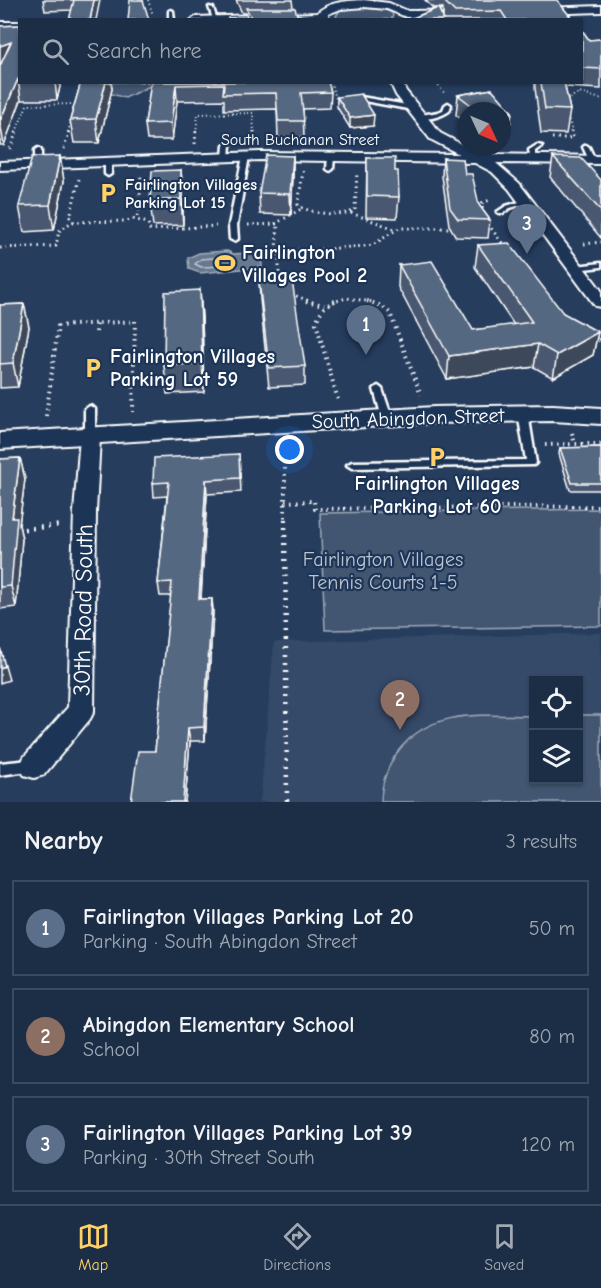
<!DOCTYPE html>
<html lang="en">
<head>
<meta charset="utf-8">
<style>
  body { margin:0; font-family:"Comic Neue",sans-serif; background:#293a51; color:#f1f3f6 }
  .controls { position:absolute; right:18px; bottom:18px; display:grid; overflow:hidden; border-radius:0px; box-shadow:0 2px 4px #0004 }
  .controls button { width:54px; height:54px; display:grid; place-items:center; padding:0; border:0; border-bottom:2px solid #3a4a5f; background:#1c2e46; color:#f1f3f6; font:30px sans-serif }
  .compass { position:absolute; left:457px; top:102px; width:54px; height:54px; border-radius:50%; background:#1c2e46; box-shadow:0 2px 4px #0004; rotate:134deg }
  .you { position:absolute; left:290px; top:450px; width:21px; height:21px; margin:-15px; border:4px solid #fff; border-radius:50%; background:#1a73e8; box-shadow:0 0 0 9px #1a73e833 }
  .badge { display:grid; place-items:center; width:39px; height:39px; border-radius:50%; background:#ffd166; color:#fff; font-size:20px; font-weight:700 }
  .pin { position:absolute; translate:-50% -50px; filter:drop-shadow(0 2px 3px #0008) }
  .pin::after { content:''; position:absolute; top:32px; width:21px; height:18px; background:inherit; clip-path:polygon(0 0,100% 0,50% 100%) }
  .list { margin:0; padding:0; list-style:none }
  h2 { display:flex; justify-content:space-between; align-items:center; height:78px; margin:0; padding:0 24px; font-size:26px }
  h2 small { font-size:20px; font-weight:400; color:#a0a8b3 }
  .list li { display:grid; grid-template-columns:39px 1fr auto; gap:18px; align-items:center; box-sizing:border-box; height:96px; margin:0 12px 12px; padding:0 12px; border:2px solid #3a4a5f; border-radius:0px }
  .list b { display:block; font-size:22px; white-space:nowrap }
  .list p { margin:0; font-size:20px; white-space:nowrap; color:#a0a8b3 }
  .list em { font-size:20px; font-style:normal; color:#a0a8b3 }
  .icon { flex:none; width:33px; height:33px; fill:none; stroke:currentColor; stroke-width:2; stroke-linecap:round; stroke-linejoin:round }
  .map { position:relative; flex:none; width:601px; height:802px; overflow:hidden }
  .search { position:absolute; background:#1c2e46; box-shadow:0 2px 4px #0004; left:18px; right:18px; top:18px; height:66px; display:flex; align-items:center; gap:15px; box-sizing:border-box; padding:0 21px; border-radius:0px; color:#a0a8b3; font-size:22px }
  .sheet { height:402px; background:#1c2e46 }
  nav { display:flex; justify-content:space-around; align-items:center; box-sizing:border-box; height:84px; border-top:2px solid #3a4a5f; background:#1c2e46; font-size:16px; color:#a0a8b3 }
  nav a { display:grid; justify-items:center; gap:3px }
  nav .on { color:#ffd166 }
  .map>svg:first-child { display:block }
  .built { fill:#344a68; fill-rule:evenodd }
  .green { fill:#425672; stroke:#a0aab8; stroke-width:1.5 }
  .water { fill:#67788e; stroke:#a4aebb; stroke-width:1.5 }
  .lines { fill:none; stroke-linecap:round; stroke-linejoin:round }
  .shore { stroke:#c2c9d2; stroke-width:1.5 }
  .service-casing { stroke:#fff; stroke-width:5 }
  .minor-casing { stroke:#fff; stroke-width:4 }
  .tertiary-casing { stroke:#fff; stroke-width:4 }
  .path-far3 { stroke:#fff; stroke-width:2; stroke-dasharray:1 3; stroke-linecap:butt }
  .path-far2 { stroke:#fff; stroke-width:3; stroke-dasharray:1.5 4; stroke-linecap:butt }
  .path-far1 { stroke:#fff; stroke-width:4; stroke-dasharray:1.5 4.5; stroke-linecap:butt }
  .path { stroke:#fff; stroke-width:4.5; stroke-dasharray:2 6; stroke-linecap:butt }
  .service { fill:#1d3557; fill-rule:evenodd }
  .minor { fill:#1d3557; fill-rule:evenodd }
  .tertiary { fill:#1d3557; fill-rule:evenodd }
  .wall { fill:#49596f; stroke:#fff; stroke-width:1.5; fill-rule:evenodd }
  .shaded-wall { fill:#3c485a; stroke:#fff; stroke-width:1.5 }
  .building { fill:#556781; stroke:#fff; stroke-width:1.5 }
  .labels { text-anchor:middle; stroke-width:4.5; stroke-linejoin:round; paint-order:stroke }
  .far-street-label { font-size:16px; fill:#fff; stroke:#1d3557 }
  .far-poi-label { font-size:16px; font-weight:bold; fill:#fff; stroke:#1d3557; text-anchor:start }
  .poi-label { font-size:20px; font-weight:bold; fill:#fff; stroke:#1d3557; text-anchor:start }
  .street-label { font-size:20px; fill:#fff; stroke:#1d3557 }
  .park-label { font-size:20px; fill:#bdc4ce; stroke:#1d3557 }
  .near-street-label { font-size:24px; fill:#fff; stroke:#1d3557 }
</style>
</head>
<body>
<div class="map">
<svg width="601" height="802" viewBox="0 0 601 802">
  <rect width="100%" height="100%" fill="#263d5e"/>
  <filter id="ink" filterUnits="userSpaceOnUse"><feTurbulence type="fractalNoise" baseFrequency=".0167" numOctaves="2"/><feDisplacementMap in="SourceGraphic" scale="12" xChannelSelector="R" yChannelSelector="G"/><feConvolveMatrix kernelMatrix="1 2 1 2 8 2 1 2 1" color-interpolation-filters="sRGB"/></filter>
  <g filter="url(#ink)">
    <path class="built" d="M601 633V802H260L274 642ZM534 680H578V780H534Z"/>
    <g class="green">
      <path d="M354 6 381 8 392 13 393 16 391 19 339 20 336 16 340 10Z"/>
      <path d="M149 82 154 84 125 98 76 83Z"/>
      <path d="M601 509V626L325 630 320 513Z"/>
      <path d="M579 715H601V802H381C381 783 388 765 399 750 432 707 485 716 533 716L534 780H578Z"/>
    </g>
    <path class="water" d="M227 251 233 254 261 252 262 267 200 273 189 269 188 258 199 253Z"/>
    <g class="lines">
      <path class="shore" d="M226 257 231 261 227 266 201 267 195 264 201 259Z"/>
      <g class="service-casing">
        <g id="service">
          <path d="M209 7 213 8 217 20 213 19Z"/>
          <path d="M171 10 173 11 174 20H169V11Z"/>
          <path d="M361 97 413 106 416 108 413 110 359 100V98Z"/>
          <path d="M448 103 451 105 449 111C441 117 426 121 417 117 425 113 435 114 443 110L445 105Z"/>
          <path d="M227 143 230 145 229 158 226 160 223 158 224 145Z"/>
          <path d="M537 145 542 146 535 151V160H531L529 150Z"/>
          <path d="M586 145 589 147 595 160 594 161 589 160 583 147Z"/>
          <path d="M38 148 41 150V164L38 166 35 164V150Z"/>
          <path d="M246 154 249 156 237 225 238 239 234 241 230 239 229 225 243 156Z"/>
          <path d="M331 154 334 156 333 169 330 171 327 169 328 156Z"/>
          <path d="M108 159 111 161V174L108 176 105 174V161Z"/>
          <path d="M526 200 528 201V203L510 208 503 213H499L497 212 506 206Z"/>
          <path d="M601 263V267L576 270 572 268 576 266Z"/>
          <path d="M378 386 382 389 392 418 390 420H384L382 418 374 389Z"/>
          <path d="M90 406 95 409V437L90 440 85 437V409Z"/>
          <path d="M523 410 528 413 536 463 534 465 352 468 347 465 352 462 526 460 518 413Z"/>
          <path d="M30 760 35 762 36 766 35 770 0 775V763Z"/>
        </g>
      </g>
      <g class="minor-casing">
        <g id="minor">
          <path d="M364 0 389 3 408 11 470 10 475 13 470 16 406 17 387 9 364 7 341 9 328 14 329 20H191L196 17 317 13C329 1 348 1 364 0Z"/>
          <path d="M601 6V12L541 14 536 11 541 8Z"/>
          <rect x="0" y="22" width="20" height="6"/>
          <path d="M390 82H402L406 91 440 133 480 154 601 156V164L496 163 519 183 601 290V307L595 306 509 189 492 172 475 163 260 160 0 170V162L260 152 459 154 430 139 396 95Z"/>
          <path d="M90 430 97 432 100 437 96 512 94 711 90 719 44 775 34 778 24 775 20 766 24 757 68 707 74 512 80 437 83 432Z"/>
        </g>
      </g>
      <g class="tertiary-casing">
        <path id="tertiary" d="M553 405 601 408V424L553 421 434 423 0 449V433L434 407Z"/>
      </g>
      <g class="path-far3">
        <path d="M148 0 153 15"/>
        <path d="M331 82 337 102H340"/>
        <path d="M436 82 445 94"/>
        <path d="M566 100 579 93 601 99"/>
        <path d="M568 116 572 132"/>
        <path d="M16 132 27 105 75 104 74 108"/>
        <path d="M68 132 72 118"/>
        <path d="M196 132 198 114 253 113 254 132"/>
      </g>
      <g class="path-far2">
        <path d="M254 131V140"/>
        <path d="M552 138H573L571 131"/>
        <path d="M195 144 196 131"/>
        <path d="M10 149 17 131"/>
        <path d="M64 149 69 131"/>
        <path d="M303 171 298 205C309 214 343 217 355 210L357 172"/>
        <path d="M79 179 70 217 74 222 127 221 136 218 139 212 141 175"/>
        <path d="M351 213 395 229"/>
        <path d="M483 214 482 203 490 200"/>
        <path d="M133 219 148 223 150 230 216 226"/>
        <path d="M275 224 301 209"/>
        <path d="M488 224 505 247"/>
        <path d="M248 225 278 224 276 249 313 250 365 246 373 245 399 228H453"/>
        <path d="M584 244 601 242"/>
        <path d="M0 248 56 246 59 231 73 221"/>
        <path d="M279 249V275L283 283"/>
        <path d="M291 294 312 302"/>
        <path d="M332 302 347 298 373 302"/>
      </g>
      <g class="path-far1">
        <path d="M306 301 324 305"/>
        <path d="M335 301C324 306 320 311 316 323L338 400"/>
        <path d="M367 301 382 306 390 313 421 395"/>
        <path d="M96 332 97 324"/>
        <path d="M592 340H601"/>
        <path d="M46 416 58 326 135 321 133 412"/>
        <path d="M572 433 575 444H601"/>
        <path d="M285 444V521"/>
        <path d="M545 445 575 444"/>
        <path d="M285 502 314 501 315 509 601 506"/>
      </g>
      <g class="path">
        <path d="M285 519 287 802"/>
        <path d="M16 530 62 525"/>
      </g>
      <use href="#service" class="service"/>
      <use href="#minor" class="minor"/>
      <use href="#tertiary" class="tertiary"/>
    </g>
    <g class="wall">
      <path d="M43 0H100L72 10 45 11Z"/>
      <path d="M236 0H292L293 8 297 15 312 17V20H228L247 18 246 13H242Z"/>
      <path d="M425 0H557L573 20H413V18L437 8H433ZM438 8H443V16Z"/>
      <path d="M20 25V82H61L57 100H21L4 145H0V26Z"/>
      <path d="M582 30 589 40 601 39V89L565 87 570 110 566 134 541 133 535 88V82H582Z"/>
      <path d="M81 82H111L112 89 99 143H74L70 120Z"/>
      <path d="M151 82H328L331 92 330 108 303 109 304 137 278 138 277 109 224 110V100L177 101 172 140H147L145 124Z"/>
      <path d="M492 89 512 112 509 133 502 134V111H466V123L456 115 458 95Z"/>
      <path d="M337 97 373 126 350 128 337 107Z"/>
      <path d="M60 156 64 181 54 230 24 232 19 206Z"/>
      <path d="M293 156V176L291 215 260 214 259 193Z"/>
      <path d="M553 157 601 180V238L550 177Z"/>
      <path d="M367 158 395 171 399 197 397 218 366 217Z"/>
      <path d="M443 158 465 174 479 205 490 220 488 238 456 237 449 225 442 176Z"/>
      <path d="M181 170 183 195V225L153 226 150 201Z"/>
      <path d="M478 245 563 313 598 332 593 355 553 378 534 367 447 379 398 287 399 265 473 330 514 325 475 267Z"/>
      <path d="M259 281 305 366V385L269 387 260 299Z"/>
      <path d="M200 290 202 318 204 392 167 394 164 366Z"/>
      <path d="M24 304 29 327 18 387 0 388V305Z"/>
      <path d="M601 447V490H570L559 454 560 448Z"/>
      <path d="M239 454 241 492 207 494 201 599H212L213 612 205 741H190L185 802H131L155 751 171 596H160L158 583 167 496 154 497 153 483Z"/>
      <path d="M20 458 25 479 19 525 22 539 16 607 0 609V459Z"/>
    </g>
    <g class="shaded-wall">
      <path d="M94 0H100L96 20H90Z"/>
      <path d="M11 42 0 67V46Z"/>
      <path d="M18 79 21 100 4 145 0 121Z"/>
      <path d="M55 82H61L57 100Z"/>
      <path d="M106 82H111L112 89 99 143 96 119Z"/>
      <path d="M176 85 177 101 172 140 171 123Z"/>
      <path d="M512 112 509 133 502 134V114Z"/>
      <path d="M374 115 373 126 350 128V118Z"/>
      <path d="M60 156 64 181 54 230 50 205Z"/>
      <path d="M293 156V176L291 215 290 194Z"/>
      <path d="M181 170 183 195V225L181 199Z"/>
      <path d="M200 290 202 318 204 392 202 363Z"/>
      <path d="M24 304 29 327 18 387 13 363Z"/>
      <path d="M598 332 593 355 553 378 557 355Z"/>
      <path d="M538 344 534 367 447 379 449 356Z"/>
      <path d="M20 458 25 479 19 525 22 539 16 607 11 586 12 518Z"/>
      <path d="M206 480 207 494 200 612 199 599Z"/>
      <path d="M212 599 213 612 205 741 204 727Z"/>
      <path d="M5 666 9 680 0 683V668Z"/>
      <path d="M188 728 190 741 185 802H183Z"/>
    </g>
    <g class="building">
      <path d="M74 0H94L90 20H69Z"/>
      <path d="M130 0H143L149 20H128Z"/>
      <path d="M478 0H557L573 20H507L501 11 455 12 444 1Z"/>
      <path d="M246 8H295L297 15 312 17 310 20H228V18L251 17Z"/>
      <path d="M438 8 444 20H414L413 18Z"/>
      <path d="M20 25V79H18L0 121V66L11 42 0 46V26Z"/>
      <path d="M582 30 589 40 601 39V69L582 68Z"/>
      <path d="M81 82H106L96 119 70 120Z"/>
      <path d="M151 82H328L331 92 301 93 304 121H278L276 93 223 94 224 84 176 85 171 123 145 124Z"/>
      <path d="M541 82H564L570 110 545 109Z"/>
      <path d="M492 89 512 112 502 114V111H479L458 95Z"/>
      <path d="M361 94 374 115 350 118 337 97Z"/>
      <path d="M266 155 293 156 290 194 259 193Z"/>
      <path d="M60 156 50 205 19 206 32 157Z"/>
      <path d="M553 157 581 158 601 180V211Z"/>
      <path d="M367 158H395V171H398L399 197 367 196Z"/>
      <path d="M443 158 463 159 465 174H472L479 205 490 220 458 219 450 208Z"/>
      <path d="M181 170V199L150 201 152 171Z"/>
      <path d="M509 243 563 313 598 332 557 355 538 344 449 356 399 265 432 261 473 330 532 322 478 245Z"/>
      <path d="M292 280 305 366 269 368 259 281Z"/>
      <path d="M200 290 202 363 164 366 165 292Z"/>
      <path d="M24 304 13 363 0 364V305Z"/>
      <path d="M601 447V483H572L560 448Z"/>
      <path d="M239 454 240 478 206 480 199 599H212L204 727 188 728 183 802H131L138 751H155L172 582 158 583 169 482 153 483 154 458Z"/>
      <path d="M20 458 12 518H17L11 586 0 587V459Z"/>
      <path d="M0 647 5 666 0 668Z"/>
    </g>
  </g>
  <defs>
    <g id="parking-bare" transform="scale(1.62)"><path d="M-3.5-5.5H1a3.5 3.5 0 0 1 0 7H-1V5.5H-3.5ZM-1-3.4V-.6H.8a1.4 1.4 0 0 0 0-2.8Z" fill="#ffd166" stroke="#1d3557" stroke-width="2.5" paint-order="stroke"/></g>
    <g id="stadium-bare" transform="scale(1.62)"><path d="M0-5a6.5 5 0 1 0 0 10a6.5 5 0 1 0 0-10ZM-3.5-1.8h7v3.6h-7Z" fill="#ffd166" stroke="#1d3557" stroke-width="2.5" paint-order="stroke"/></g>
  </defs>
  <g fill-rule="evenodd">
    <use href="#parking-bare" x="108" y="193"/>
    <use href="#stadium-bare" x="225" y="263"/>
    <use href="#parking-bare" x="93" y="368"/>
    <use href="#parking-bare" x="437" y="457"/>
  </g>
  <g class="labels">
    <g class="far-street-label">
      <text x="300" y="145">South Buchanan Street</text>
    </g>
    <g class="far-poi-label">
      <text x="125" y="190">Fairlington Villages<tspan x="125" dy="18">Parking Lot 15</tspan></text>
    </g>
    <g class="poi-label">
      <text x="242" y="259">Fairlington<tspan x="242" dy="23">Villages Pool 2</tspan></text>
      <text x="110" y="363">Fairlington Villages<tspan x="110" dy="23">Parking Lot 59</tspan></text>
      <text x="437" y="490" text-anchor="middle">Fairlington Villages<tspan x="437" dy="23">Parking Lot 60</tspan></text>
    </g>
    <g class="street-label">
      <text transform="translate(408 418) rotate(-2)" y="7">South Abingdon Street</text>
    </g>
    <g class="park-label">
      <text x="383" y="566">Fairlington Villages<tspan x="383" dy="23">Tennis Courts 1-5</tspan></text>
    </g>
    <g class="near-street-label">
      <text transform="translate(83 610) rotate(-89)" y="8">30th Road South</text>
    </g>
  </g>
</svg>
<div class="controls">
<button><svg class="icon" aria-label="locate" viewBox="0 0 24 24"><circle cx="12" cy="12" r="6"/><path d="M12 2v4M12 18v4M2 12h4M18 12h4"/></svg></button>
<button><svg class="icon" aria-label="layers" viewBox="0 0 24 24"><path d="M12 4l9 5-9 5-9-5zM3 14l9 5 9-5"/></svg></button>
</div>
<svg class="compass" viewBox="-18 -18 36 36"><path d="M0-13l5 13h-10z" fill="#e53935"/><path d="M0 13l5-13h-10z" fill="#a0a8b3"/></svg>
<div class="you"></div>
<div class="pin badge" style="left:366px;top:355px;background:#5c6f8a">1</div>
<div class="pin badge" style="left:400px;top:730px;background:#8d6e63">2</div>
<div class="pin badge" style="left:527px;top:254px;background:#5c6f8a">3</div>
<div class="search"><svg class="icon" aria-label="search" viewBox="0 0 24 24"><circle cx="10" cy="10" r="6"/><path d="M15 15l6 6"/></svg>Search here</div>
</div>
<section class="sheet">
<h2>Nearby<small>3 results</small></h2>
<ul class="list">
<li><span class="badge" style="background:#5c6f8a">1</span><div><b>Fairlington Villages Parking Lot 20</b><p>Parking · South Abingdon Street</p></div><em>50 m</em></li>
<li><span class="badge" style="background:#8d6e63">2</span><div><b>Abingdon Elementary School</b><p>School</p></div><em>80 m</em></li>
<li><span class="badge" style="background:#5c6f8a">3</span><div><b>Fairlington Villages Parking Lot 39</b><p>Parking · 30th Street South</p></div><em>120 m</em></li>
</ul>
</section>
<nav>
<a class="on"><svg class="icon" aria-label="map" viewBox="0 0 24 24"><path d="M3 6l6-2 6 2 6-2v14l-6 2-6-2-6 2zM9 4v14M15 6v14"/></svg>Map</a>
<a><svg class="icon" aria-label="directions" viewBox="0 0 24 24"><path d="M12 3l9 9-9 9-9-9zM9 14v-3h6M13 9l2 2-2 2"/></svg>Directions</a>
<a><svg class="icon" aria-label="saved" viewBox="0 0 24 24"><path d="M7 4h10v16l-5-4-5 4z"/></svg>Saved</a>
</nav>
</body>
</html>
